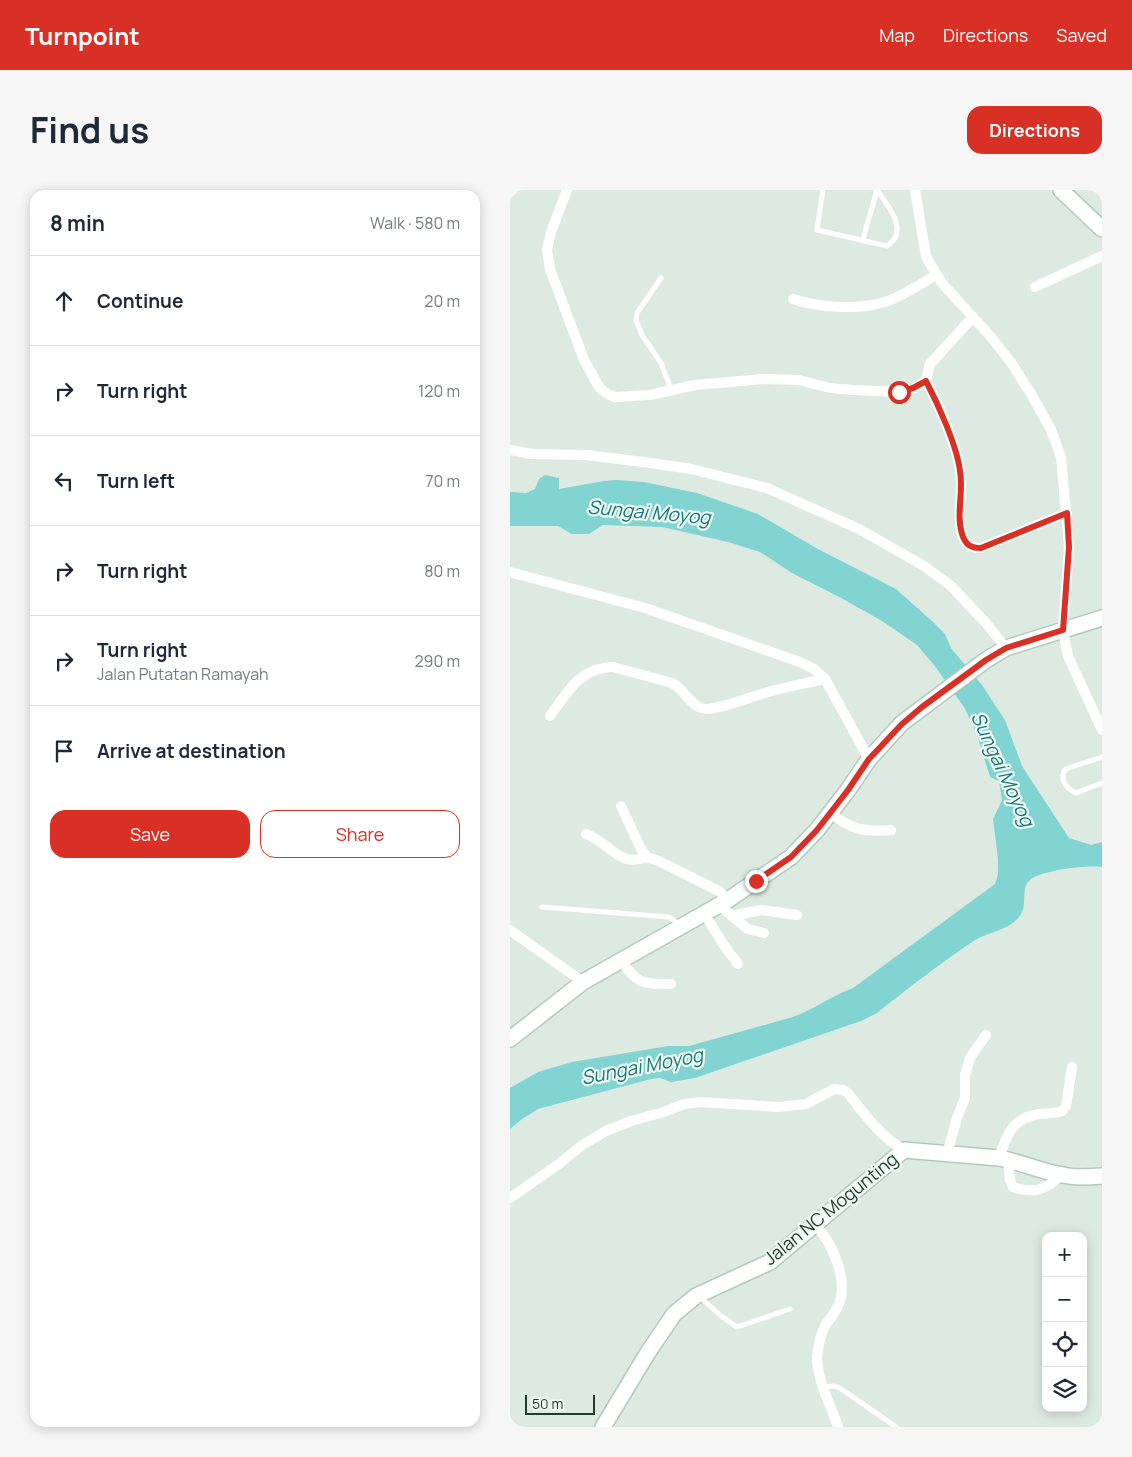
<!DOCTYPE html>
<html lang="en">
<head>
<meta charset="utf-8">
<style>
  body { margin:0; font-family:Manrope,sans-serif; background:#f6f6f7; color:#1f2937 }
  .controls { position:absolute; right:15px; bottom:15px; display:grid; overflow:hidden; border-radius:10px; box-shadow:0 2px 12px #0003 }
  .controls button { width:45px; height:45px; display:grid; place-items:center; padding:0; border:0; border-bottom:1px solid #e0e1e3; background:#fff; color:#1f2937; font:25px sans-serif }
  .scale { position:absolute; left:15px; bottom:12px; width:70px; box-sizing:border-box; padding-left:5px; border:2px solid #1e3b2e; border-top:0; font-size:14px; line-height:18px; white-space:nowrap; color:#1e3b2e; -webkit-text-stroke:4px #eef7f1; paint-order:stroke }
  .stop { position:absolute; width:15px; height:15px; margin:-11px; border:4px solid #d93025; border-radius:50%; background:#fff }
  .stop.end { background:#d93025; border-color:#fff; box-shadow:0 1px 5px #0008 }
  .list { margin:0; padding:0; list-style:none }
  h2 { display:flex; justify-content:space-between; align-items:center; height:65px; margin:0; padding:0 20px; font-size:21px }
  h2 small { font-size:16px; font-weight:400; color:#747a83 }
  .list li { display:grid; grid-template-columns:32px 1fr auto; gap:15px; align-items:center; box-sizing:border-box; height:90px; padding:0 20px; border-top:1px solid #e0e1e3 }
  .list b { display:block; font-size:19px; white-space:nowrap }
  .list p { margin:0; font-size:16px; white-space:nowrap; color:#747a83 }
  .list em { font-size:16px; font-style:normal; color:#747a83 }
  .actions { display:flex; gap:10px; padding:15px 20px }
  .actions a { flex:1; padding:11px 0; border:1px solid #d93025; border-radius:15px; text-align:center; font-size:18px; color:#d93025 }
  .actions .main { background:#d93025; color:#fff }
  .icon { flex:none; width:28px; height:28px; fill:none; stroke:currentColor; stroke-width:2; stroke-linecap:round; stroke-linejoin:round }
  .map { position:relative; flex:none; width:592px; height:1237px; overflow:hidden; border-radius:15px }
  header { display:flex; align-items:center; gap:30px; box-sizing:border-box; height:70px; padding:0 25px; background:#d93025; color:#fff }
  header strong { font-size:24px }
  nav { display:flex; gap:28px; margin-inline-start:auto; font-size:18px }
  .intro { display:flex; align-items:center; justify-content:space-between; box-sizing:border-box; height:120px; padding:0 30px }
  h1 { margin:0; font-size:35px }
  .button { padding:12px 22px; border-radius:15px; background:#d93025; color:#fff; font-size:18px; font-weight:700 }
  main { display:flex; gap:30px; padding:0 30px }
  aside { flex:1; background:#fff; border-radius:15px; box-shadow:0 2px 12px #0003 }
  .map>svg:first-child { display:block }
  .water { fill:#81d4d2 }
  .lines { fill:none; stroke-linecap:round; stroke-linejoin:round }
  .secondary-casing { stroke:#b0cbbc; stroke-width:18 }
  .lane { stroke:#fff; stroke-width:5 }
  .street { stroke:#fff; stroke-width:10 }
  .secondary { stroke:#fff; stroke-width:15 }
  .route { stroke:#d93025; stroke-width:6 }
  .labels { text-anchor:middle; stroke-width:4.5; stroke-linejoin:round; paint-order:stroke }
  .street-label { font-size:18px; fill:#1e3b2e; stroke:#eef7f1 }
  .water-label { font-size:19px; font-style:italic; fill:#157979; stroke:#eef7f1 }
</style>
</head>
<body>
<header>
<strong>Turnpoint</strong>
<nav><a>Map</a><a>Directions</a><a>Saved</a></nav>
</header>
<div class="intro"><h1>Find us</h1><a class="button">Directions</a></div>
<main>
<aside>
<h2>8 min<small>Walk · 580 m</small></h2>
<ul class="list">
<li><svg class="icon" aria-label="ahead" viewBox="0 0 24 24"><path d="M12 20V5M6 11l6-6 6 6"/></svg><div><b>Continue</b></div><em>20 m</em></li>
<li><svg class="icon" aria-label="right" viewBox="0 0 24 24"><path d="M7 20v-9h11M14 6l5 5-5 5"/></svg><div><b>Turn right</b></div><em>120 m</em></li>
<li><svg class="icon" aria-label="left" viewBox="0 0 24 24"><path d="M17 20v-9H6M10 6l-5 5 5 5"/></svg><div><b>Turn left</b></div><em>70 m</em></li>
<li><svg class="icon" aria-label="right" viewBox="0 0 24 24"><path d="M7 20v-9h11M14 6l5 5-5 5"/></svg><div><b>Turn right</b></div><em>80 m</em></li>
<li><svg class="icon" aria-label="right" viewBox="0 0 24 24"><path d="M7 20v-9h11M14 6l5 5-5 5"/></svg><div><b>Turn right</b><p>Jalan Putatan Ramayah</p></div><em>290 m</em></li>
<li><svg class="icon" aria-label="arrive" viewBox="0 0 24 24"><path d="M6 21V4h12l-3 4 3 4H6"/></svg><div><b>Arrive at destination</b></div></li>
</ul>
<div class="actions"><a class="main">Save</a><a>Share</a></div>
</aside>
<div class="map">
<svg width="592" height="1237" viewBox="0 0 592 1237">
  <rect width="100%" height="100%" fill="#ddeae2"/>
  <path class="water" d="M35 285 49 288V299L94 291 107 290 134 292 187 303 248 324 306 358 386 399 422 431 435 444 441 458 472 495 495 530 512 576 559 648 581 655 592 652V677C577 675 534 680 521 689 509 697 519 717 509 727 499 740 479 742 465 750 432 772 398 798 367 823L351 831 185 888 161 892 150 888 141 889 28 919 12 929 0 939V898L28 882 62 872 158 856H179L283 827C304 819 322 806 343 798L485 694 488 684V669L483 629 492 610 489 591 480 587 466 542 454 517 424 475 407 455 372 431 333 409 282 383 250 362 218 352 152 337 93 335 79 344H62L48 336H0V302L16 303 25 299 29 289Z"/>
  <g class="lines">
    <g class="secondary-casing">
      <g id="secondary">
        <path d="M551 0 592 39"/>
        <path d="M0 849 73 792 218 710 281 667 307 640 338 600 359 569 392 533 476 470 496 458 592 428"/>
        <path d="M93 1237 137 1164 164 1124 186 1106 260 1072 394 960 489 968C511 972 532 982 553 985 566 988 579 987 592 986"/>
      </g>
    </g>
    <g class="lane">
      <path d="M313 0 307 40 377 56C400 42 378 15 367 0"/>
      <path d="M353 49 367 0"/>
      <path d="M151 88 127 123 126 130 132 145 151 173 161 199"/>
      <path d="M592 567 556 579C548 589 557 599 566 603L592 593"/>
      <path d="M32 717 159 727 171 735"/>
      <path d="M190 1107 210 1125 227 1137 280 1119"/>
      <path d="M313 1197 325 1196 333 1200 386 1237"/>
    </g>
    <g class="street">
      <path d="M57 0 41 42 37 60 40 79 74 170 89 197 97 204 105 207 140 205 185 195 253 189 289 190 320 198 343 200 389 202 403 199 416 191"/>
      <path d="M405 0 416 66 422 77 432 93 481 147 500 171 523 207 541 240 551 267 559 357 553 440 558 466 592 540"/>
      <path d="M525 97 592 66"/>
      <path d="M283 109C308 118 349 120 375 112 393 106 410 94 426 85"/>
      <path d="M463 127 420 174 416 191C428 213 447 256 450 281 454 304 445 325 453 347 457 356 462 358 471 358L557 323"/>
      <path d="M0 260 22 264 76 265 141 273 181 279 257 298 349 339 414 376 440 395 476 433 496 458"/>
      <path d="M0 382 135 418 290 472 304 479 315 489 359 569"/>
      <path d="M40 526C58 502 69 478 103 477L162 493C174 499 179 514 191 518 203 523 247 504 262 501 279 496 297 493 315 489"/>
      <path d="M111 616 131 659 137 667 151 672 209 701 218 710"/>
      <path d="M321 623C340 640 356 642 381 640"/>
      <path d="M76 644C91 649 105 666 117 669 123 671 131 669 137 667"/>
      <path d="M209 715 222 726 251 720 287 725"/>
      <path d="M194 723 213 754 228 774"/>
      <path d="M222 726 238 739 254 743"/>
      <path d="M0 740 73 792"/>
      <path d="M111 770C127 794 132 794 161 794"/>
      <path d="M437 964 447 928 455 908V885L460 868 476 845"/>
      <path d="M489 968C497 944 502 928 529 924 537 923 545 924 552 921L556 916 562 877"/>
      <path d="M498 969 500 990 503 997C524 1004 536 1000 551 985"/>
      <path d="M0 1008 49 974 71 956 96 941 121 931 154 922 174 914 191 912 268 917 296 914 324 899 333 900 338 903C355 925 370 946 394 960"/>
      <path d="M305 1034C322 1053 341 1092 327 1118 324 1124 320 1129 316 1134 311 1143 308 1157 307 1167 307 1191 321 1215 328 1237"/>
    </g>
    <use href="#secondary" class="secondary"/>
  </g>
  <g class="lines">
    <path class="route" d="M246 691 281 667 307 640 338 600 359 569 392 534 412 517 476 470 496 458 553 440 559 357 557 323 471 358C462 358 457 356 453 347 445 325 454 304 450 281 447 256 428 214 416 191L403 198 389 202"/>
  </g>
  <g class="labels">
    <g class="street-label">
      <text transform="translate(321 1019) rotate(-39)" y="6">Jalan NC Mogunting</text>
    </g>
    <g class="water-label">
      <text transform="translate(139 322) rotate(5)" y="7">Sungai Moyog</text>
      <text transform="translate(493 579) rotate(65)" y="7">Sungai Moyog</text>
      <text transform="translate(132 876) rotate(-11)" y="7">Sungai Moyog</text>
    </g>
  </g>
</svg>
<div class="controls">
<button>+</button>
<button>−</button>
<button><svg class="icon" aria-label="locate" viewBox="0 0 24 24"><circle cx="12" cy="12" r="6"/><path d="M12 2v4M12 18v4M2 12h4M18 12h4"/></svg></button>
<button><svg class="icon" aria-label="layers" viewBox="0 0 24 24"><path d="M12 4l9 5-9 5-9-5zM3 14l9 5 9-5"/></svg></button>
</div>
<div class="scale">50 m</div>
<div class="stop" style="left:389px;top:202px"></div>
<div class="stop end" style="left:246px;top:691px"></div>
</div>
</main>
</body>
</html>
